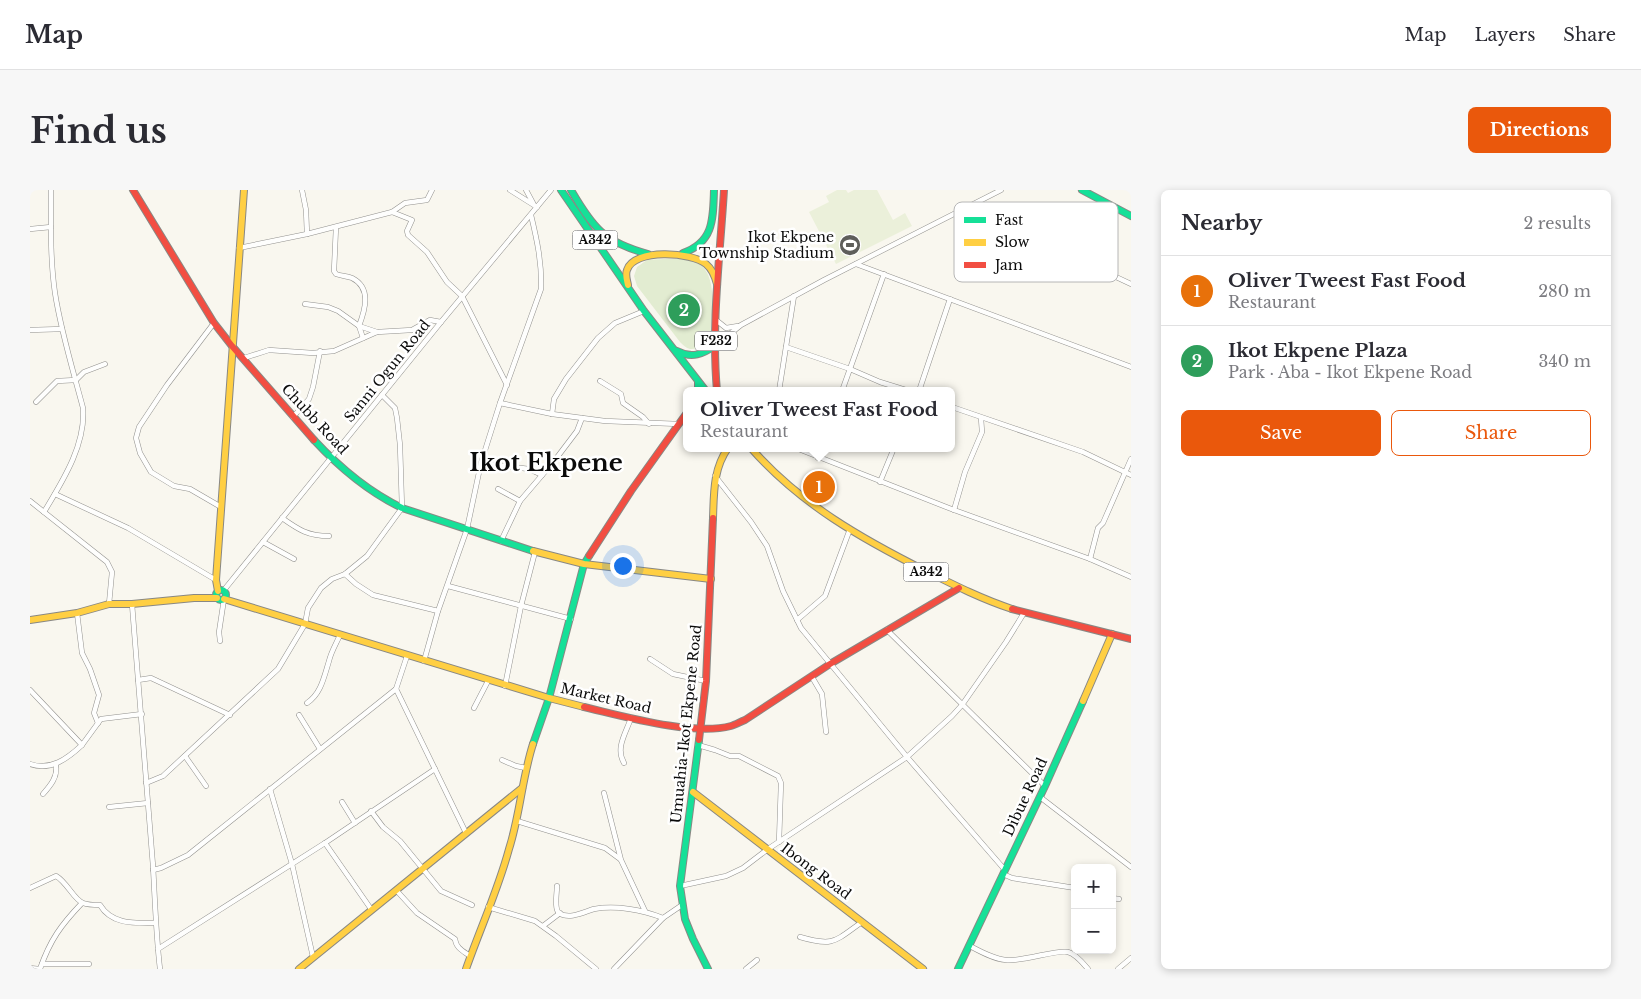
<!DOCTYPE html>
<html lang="en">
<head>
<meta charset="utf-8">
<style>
  body { margin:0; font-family:"Libre Baskerville",serif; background:#f7f7f7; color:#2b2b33 }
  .controls { position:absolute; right:15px; bottom:15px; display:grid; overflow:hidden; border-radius:8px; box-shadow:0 2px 8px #0003 }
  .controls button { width:45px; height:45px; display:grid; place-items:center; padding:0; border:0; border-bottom:1px solid #e1e1e2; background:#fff; color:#2b2b33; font:25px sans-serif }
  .you { position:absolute; left:592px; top:375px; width:18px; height:18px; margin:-12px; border:4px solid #fff; border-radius:50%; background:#1a73e8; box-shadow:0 0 0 8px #1a73e833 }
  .badge { display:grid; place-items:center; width:32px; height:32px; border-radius:50%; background:#ea580c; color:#fff; font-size:16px; font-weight:700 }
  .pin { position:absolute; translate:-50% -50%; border:2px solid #fff; box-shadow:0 1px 5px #0006 }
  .popup { position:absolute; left:653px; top:197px; width:272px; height:65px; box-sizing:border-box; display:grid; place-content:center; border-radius:8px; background:#fff; filter:drop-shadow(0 1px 4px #0005); font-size:16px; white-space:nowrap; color:#7c7c81 }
  .popup b { font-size:19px; color:#2b2b33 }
  .popup::after { content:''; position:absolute; left:50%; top:100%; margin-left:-10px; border:10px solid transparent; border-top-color:#fff }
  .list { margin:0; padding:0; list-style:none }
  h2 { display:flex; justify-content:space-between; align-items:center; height:65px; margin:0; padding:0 20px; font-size:21px }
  h2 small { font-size:16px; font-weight:400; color:#7c7c81 }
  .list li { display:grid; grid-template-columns:32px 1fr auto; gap:15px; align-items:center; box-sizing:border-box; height:70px; padding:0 20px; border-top:1px solid #e1e1e2 }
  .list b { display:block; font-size:19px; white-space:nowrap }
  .list p { margin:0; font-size:16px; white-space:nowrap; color:#7c7c81 }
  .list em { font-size:16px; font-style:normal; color:#7c7c81 }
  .actions { display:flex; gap:10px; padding:15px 20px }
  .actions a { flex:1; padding:11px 0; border:1px solid #ea580c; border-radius:8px; text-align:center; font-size:18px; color:#ea580c }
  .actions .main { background:#ea580c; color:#fff }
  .map { position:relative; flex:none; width:1101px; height:779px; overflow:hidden; border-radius:8px }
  header { display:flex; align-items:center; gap:30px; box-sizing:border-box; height:70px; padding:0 25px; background:#fff; border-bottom:1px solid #e1e1e2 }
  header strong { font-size:24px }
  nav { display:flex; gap:28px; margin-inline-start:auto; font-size:18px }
  .intro { display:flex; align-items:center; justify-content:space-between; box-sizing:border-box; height:120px; padding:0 30px }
  h1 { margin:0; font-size:35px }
  .button { padding:12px 22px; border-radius:8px; background:#ea580c; color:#fff; font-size:18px; font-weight:700 }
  main { display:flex; gap:30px; padding:0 30px }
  aside { flex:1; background:#fff; border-radius:8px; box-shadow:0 2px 8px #0003 }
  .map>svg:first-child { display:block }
  .green { fill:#e2ecd1 }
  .pitch { fill:#ebf0da }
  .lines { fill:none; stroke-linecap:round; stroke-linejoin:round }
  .street-casing { stroke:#92918e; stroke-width:5.5 }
  .fast-casing { stroke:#898884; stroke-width:8 }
  .slow-casing { stroke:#898884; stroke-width:8 }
  .jam-casing { stroke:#898884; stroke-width:8 }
  .street { stroke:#fefefd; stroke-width:4.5 }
  .fast { stroke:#16e098; stroke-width:6 }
  .slow { stroke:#ffcf43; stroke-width:6 }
  .jam { stroke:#f24e42; stroke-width:6 }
  .labels { text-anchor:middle; stroke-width:5; stroke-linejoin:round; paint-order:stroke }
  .shield { fill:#fff; stroke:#545454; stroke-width:1 }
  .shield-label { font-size:12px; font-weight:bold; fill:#0b0b0b }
  .poi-label { font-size:14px; fill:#0b0b0b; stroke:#fff; text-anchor:end }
  .street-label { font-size:14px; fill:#0b0b0b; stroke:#fff }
  .town-label { font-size:24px; font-weight:bold; fill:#0b0b0b; stroke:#fff }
  .key { fill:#fff; stroke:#b6b6b6; stroke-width:1 }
  .key-label { font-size:14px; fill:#0b0b0b }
</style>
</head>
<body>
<header>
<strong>Map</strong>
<nav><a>Map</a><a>Layers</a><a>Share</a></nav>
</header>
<div class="intro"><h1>Find us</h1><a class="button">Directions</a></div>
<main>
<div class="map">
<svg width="1101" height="779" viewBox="0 0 1101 779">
  <rect width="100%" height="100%" fill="#f9f7ef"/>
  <path class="green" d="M633 69C641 69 649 68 657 69 690 74 682 118 681 141 679 150 670 160 660 159 656 158 653 155 650 152L607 96 604 86 607 77 617 70Z"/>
  <path class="pitch" d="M807 0H816L818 3 824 0H847L863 30 875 23 882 36 806 74 779 22 799 12 796 6Z"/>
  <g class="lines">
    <g class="street-casing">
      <g id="street">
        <path d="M272 0 276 20 277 44"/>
        <path d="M480 0 507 17"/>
        <path d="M496 0 503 13"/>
        <path d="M362 22 382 30 377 41 378 45 397 62 417 92 432 106 477 195"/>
        <path d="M306 37 304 81 306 84C311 86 317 86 322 88 342 98 335 120 329 136L333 148"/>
        <path d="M0 39 21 37"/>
        <path d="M1022 57 1101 94"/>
        <path d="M209 58 277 44 362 22 375 13 397 10 402 0"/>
        <path d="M826 74 1101 177"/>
        <path d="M275 114 298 117 308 121 329 136 347 142 382 140 400 130 411 132"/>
        <path d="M686 130 696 138 708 136"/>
        <path d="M184 133 137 195 109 237 106 248 110 263 121 282 144 296 160 299 191 317"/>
        <path d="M0 140 32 139"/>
        <path d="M686 155 711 135 794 90 971 0"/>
        <path d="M756 157 820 179 850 192 879 201"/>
        <path d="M214 168 239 160 283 163 304 161 347 142"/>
        <path d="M570 191 591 204 593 213 613 227 619 234"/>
        <path d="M749 201 764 106"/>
        <path d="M812 201 854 84"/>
        <path d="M889 201 920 109"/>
        <path d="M6 212 27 191 46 190 54 182 75 174"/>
        <path d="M470 213 522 224 575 231 649 234"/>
        <path d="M922 217 1053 262 1101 285"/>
        <path d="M522 224 524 209 536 189 568 148 585 133 614 121"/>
        <path d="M263 227 279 209 283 197 290 161"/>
        <path d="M766 258 924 320 1060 369 1101 387"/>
        <path d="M788 268 792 258"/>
        <path d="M451 273 499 279 512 285"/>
        <path d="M685 286 721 332 737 356 753 401 771 438 877 567 975 680"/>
        <path d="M850 292 864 258"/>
        <path d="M468 299 490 311"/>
        <path d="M25 304 98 338 186 390"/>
        <path d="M0 311 77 372 82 382 79 414"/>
        <path d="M924 320 935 282 952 242 951 228"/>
        <path d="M14 322C32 292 56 255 53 218 43 180 31 142 25 103 20 69 21 34 21 0"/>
        <path d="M252 328C269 340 278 346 299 346"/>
        <path d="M471 351 490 311 525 270 547 241 552 228"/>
        <path d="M233 352 264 369"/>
        <path d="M1060 369 1068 338 1073 333 1101 269"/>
        <path d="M315 384 326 394 343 405 408 421"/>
        <path d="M418 396 541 429"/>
        <path d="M194 400 411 132 521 0"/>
        <path d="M102 414C109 501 116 589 123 676 125 711 126 745 130 779"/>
        <path d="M47 423 52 463 60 479 69 505 64 523 68 533"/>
        <path d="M767 430 795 406 820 339"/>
        <path d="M857 440 1015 596"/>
        <path d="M190 451 189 442 194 409"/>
        <path d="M620 469 643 484 676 491"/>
        <path d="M394 471 408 421 437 339 451 273 470 213 511 99C512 73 507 50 501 25"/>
        <path d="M782 487 792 504 796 542"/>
        <path d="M108 490 121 488 200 525"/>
        <path d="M475 496 491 416 505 362"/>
        <path d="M366 499 436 643"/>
        <path d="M0 500 52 555 71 529 112 524"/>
        <path d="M277 513C291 504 294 487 299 471 301 462 306 454 310 445"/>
        <path d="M444 518 458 491"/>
        <path d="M269 525 290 559"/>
        <path d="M668 555 685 560 700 566H709L748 586 751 593 749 652"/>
        <path d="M155 566 176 596"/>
        <path d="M472 570 486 576 496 578"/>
        <path d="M594 573C585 558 596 543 601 528"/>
        <path d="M0 574C21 581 37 569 52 555"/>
        <path d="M116 593 133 586 248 479 275 434 278 418 291 398 302 389 315 384 337 366 372 318 370 255 367 228 365 218 352 205"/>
        <path d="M240 599 262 674 283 767"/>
        <path d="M574 603 591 670 615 721"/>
        <path d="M13 604C20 596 28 587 26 575"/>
        <path d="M1010 607 1101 677"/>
        <path d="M312 612 325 633"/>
        <path d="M79 617 118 613"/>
        <path d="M341 621 353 637 370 651 411 701 442 715"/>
        <path d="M487 631 575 658 590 669"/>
        <path d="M295 653 341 719"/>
        <path d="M123 680 131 678 158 665 366 499 377 466"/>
        <path d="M973 684 982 688 1045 698"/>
        <path d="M527 696C527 702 524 719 529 723 539 730 554 722 564 719 586 715 613 720 633 728"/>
        <path d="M650 696 696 686 713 678 738 659 877 567 922 526 932 515 976 452 994 423"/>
        <path d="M0 698 26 686C37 692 44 710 53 713 58 715 64 715 70 715 82 735 105 733 125 733"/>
        <path d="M366 700 387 723 425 749C426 758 433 761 440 766"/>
        <path d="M1082 708 1089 709"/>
        <path d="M458 717 505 731 526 746 566 779"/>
        <path d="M513 736 530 723"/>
        <path d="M770 747C804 757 805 751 832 732"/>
        <path d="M940 756C951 762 964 769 976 770 992 772 1028 759 1038 762 1046 764 1053 773 1058 779"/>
        <path d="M128 759 295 653 405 579"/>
        <path d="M12 774H59"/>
        <path d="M0 778 9 779"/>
        <path d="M10 779C20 750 31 735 52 713"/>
        <path d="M584 779 633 728 652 715"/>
        <path d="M716 779 727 770"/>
        <path d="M1088 779 1101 768"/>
      </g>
    </g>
    <g class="fast-casing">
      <g id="fast">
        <path d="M531 0 614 121 676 201"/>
        <path d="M541 0C563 38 574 52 618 64"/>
        <path d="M1052 0 1101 26"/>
        <path d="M653 63C684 52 683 29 684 0"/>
        <path d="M647 161C662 169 673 164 686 155"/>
        <path d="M668 192V201"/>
        <path d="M284 250C309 277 339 302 372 318L503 361"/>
        <circle cx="191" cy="405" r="5"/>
        <path d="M669 550 650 696 655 729 663 749 678 779"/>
        <path d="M503 554 519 508 554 374 559 366"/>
        <path d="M928 779 1015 596 1053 511"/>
      </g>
    </g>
    <g class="slow-casing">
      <g id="slow">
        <path d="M598 95C597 90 595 85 597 80 604 58 662 62 676 74 682 79 685 86 687 94"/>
        <path d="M721 258C770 314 832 349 898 382 926 396 952 409 982 419"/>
        <path d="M683 328C684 303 683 279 698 258"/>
        <path d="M503 361 554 374 681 389"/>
        <path d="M188 401 186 390 214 0"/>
        <path d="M194 409 519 508 554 517"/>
        <path d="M0 430 47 423 79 414H102L164 408H187"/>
        <path d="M1053 511 1082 444"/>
        <path d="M663 602 893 779"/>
        <path d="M269 779 492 598"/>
        <path d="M436 779C450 739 468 700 479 659 490 625 492 588 503 554"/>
      </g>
    </g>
    <g class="jam-casing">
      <g id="jam">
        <path d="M103 0 184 133 202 156 284 250"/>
        <path d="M687 201C681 134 690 67 694 0"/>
        <path d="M559 366 601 301 656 224"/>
        <path d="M982 419 1101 449"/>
        <path d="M554 517C593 526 662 546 701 536 705 535 710 532 715 530L800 474 929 398"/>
        <path d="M669 550 676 491 683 328"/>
      </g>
    </g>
    <use href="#street" class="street"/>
    <use href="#fast" class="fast"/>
    <use href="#slow" class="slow"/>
    <use href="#jam" class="jam"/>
  </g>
  <defs>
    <g id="stadium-disc" transform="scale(1.125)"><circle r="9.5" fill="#5e5e5b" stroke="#fff"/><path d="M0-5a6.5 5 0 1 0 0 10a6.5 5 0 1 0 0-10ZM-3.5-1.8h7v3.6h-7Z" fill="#fff"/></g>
  </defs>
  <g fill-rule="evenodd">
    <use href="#stadium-disc" x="820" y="55"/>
  </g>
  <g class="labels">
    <g class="shield">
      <rect x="542.5" y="40.5" width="45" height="19" rx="4"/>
      <rect x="665" y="141.5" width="42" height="19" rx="4"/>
      <rect x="873.5" y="372.5" width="45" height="19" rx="4"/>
    </g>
    <g class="shield-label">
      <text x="565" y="54">A342</text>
      <text x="686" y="155">F232</text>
      <text x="896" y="386">A342</text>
    </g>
    <g class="poi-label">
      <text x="804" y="52">Ikot Ekpene<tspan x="804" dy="16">Township Stadium</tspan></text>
    </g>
    <g class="street-label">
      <text transform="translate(357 181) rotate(-51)" y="5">Sanni Ogun Road</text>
      <text transform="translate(285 229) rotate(47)" y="5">Chubb Road</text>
      <text transform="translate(576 508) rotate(13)" y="5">Market Road</text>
      <text transform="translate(656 534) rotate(-84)" y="5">Umuahia-Ikot Ekpene Road</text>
      <text transform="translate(995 607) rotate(-65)" y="5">Dibue Road</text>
      <text transform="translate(786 681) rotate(37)" y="5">Ibong Road</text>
    </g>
    <g class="town-label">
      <text x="516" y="281">Ikot Ekpene</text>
    </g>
  </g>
  <rect x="924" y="12" width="164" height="80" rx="8" class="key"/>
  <rect x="934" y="27" width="22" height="6" fill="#16e098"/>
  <rect x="934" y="49" width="22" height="7" fill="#ffcf43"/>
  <rect x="934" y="72" width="22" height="6" fill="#f24e42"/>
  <g class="key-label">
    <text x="965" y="35">Fast</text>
    <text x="965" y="57">Slow</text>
    <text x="965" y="80">Jam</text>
  </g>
</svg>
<div class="controls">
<button>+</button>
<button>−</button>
</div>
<div class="you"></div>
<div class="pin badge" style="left:789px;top:297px;background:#e8710a">1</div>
<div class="popup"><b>Oliver Tweest Fast Food</b>Restaurant</div>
<div class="pin badge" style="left:654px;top:120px;background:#2e9e5b">2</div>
</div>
<aside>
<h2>Nearby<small>2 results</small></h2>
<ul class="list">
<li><span class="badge" style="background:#e8710a">1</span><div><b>Oliver Tweest Fast Food</b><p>Restaurant</p></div><em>280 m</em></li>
<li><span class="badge" style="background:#2e9e5b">2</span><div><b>Ikot Ekpene Plaza</b><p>Park · Aba - Ikot Ekpene Road</p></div><em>340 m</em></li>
</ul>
<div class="actions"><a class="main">Save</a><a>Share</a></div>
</aside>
</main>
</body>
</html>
